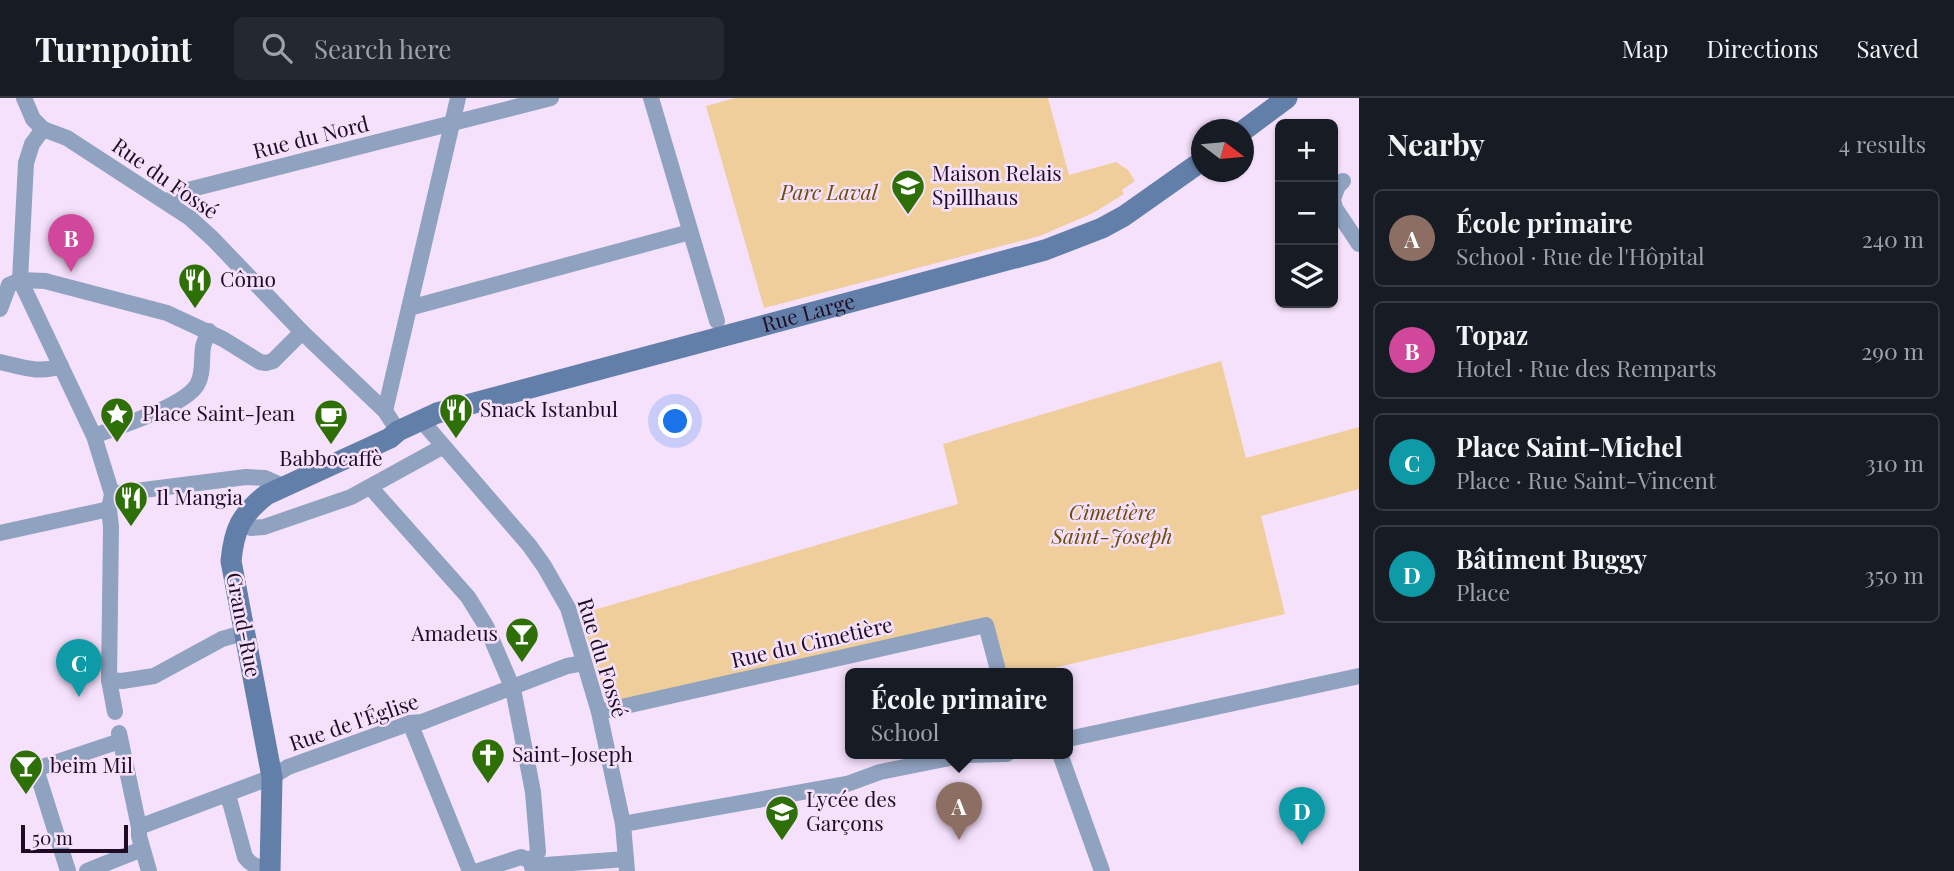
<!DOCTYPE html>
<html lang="en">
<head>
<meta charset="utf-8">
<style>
  body { margin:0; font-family:"Playfair Display",serif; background:#242831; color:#f1f3f6 }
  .controls { position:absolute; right:21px; top:21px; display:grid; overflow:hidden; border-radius:10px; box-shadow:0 2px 5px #0004 }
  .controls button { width:63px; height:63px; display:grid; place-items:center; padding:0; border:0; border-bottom:2px solid #363941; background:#171b24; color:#f1f3f6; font:35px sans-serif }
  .compass { position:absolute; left:1191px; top:21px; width:63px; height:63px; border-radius:50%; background:#171b24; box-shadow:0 2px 5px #0004; rotate:106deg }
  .scale { position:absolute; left:21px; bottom:18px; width:107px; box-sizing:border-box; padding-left:7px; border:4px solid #1f0c24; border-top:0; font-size:19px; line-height:24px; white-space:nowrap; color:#1f0c24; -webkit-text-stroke:5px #f6e1fd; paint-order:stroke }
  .you { position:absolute; left:676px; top:324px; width:24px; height:24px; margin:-18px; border:5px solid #fff; border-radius:50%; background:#1a73e8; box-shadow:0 0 0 10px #1a73e833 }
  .badge { display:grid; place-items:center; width:46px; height:46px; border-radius:50%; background:#b45309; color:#fff; font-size:23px; font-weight:700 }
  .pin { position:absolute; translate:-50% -58px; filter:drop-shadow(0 2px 4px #0008) }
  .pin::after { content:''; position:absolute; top:37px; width:24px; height:21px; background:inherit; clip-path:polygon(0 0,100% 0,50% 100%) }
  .popup { position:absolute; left:845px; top:570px; width:228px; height:91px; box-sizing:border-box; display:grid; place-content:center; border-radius:10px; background:#171b24; filter:drop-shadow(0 2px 5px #0005); font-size:23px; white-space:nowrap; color:#9ea1a6 }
  .popup b { font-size:26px; color:#f1f3f6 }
  .popup::after { content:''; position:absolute; left:50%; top:100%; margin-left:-14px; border:14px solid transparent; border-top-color:#171b24 }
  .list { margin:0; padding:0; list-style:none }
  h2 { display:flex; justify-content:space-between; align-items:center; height:91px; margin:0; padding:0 28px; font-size:30px }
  h2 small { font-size:23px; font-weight:400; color:#9ea1a6 }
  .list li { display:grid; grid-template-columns:46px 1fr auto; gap:21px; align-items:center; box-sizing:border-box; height:98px; margin:0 14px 14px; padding:0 14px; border:2px solid #363941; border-radius:10px }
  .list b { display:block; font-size:26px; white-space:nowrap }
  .list p { margin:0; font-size:23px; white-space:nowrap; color:#9ea1a6 }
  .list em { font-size:23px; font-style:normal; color:#9ea1a6 }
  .icon { flex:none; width:38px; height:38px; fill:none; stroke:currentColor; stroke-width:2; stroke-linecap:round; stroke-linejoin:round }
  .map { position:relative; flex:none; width:1359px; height:773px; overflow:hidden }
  header { display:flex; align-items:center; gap:42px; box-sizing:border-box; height:98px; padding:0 35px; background:#171b24; border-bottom:2px solid #363941 }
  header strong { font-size:33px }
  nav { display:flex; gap:38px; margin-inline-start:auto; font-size:24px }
  .search { width:490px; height:63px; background:#242831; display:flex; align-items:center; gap:18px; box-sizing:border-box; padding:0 24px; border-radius:10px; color:#9ea1a6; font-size:26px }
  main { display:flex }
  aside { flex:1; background:#171b24 }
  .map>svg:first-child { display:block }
  .green { fill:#efce9b }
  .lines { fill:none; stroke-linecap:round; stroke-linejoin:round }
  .street { stroke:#8fa2c0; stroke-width:16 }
  .secondary { stroke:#627fa9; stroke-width:21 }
  .labels { text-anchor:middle; stroke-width:5; stroke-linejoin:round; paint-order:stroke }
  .street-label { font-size:21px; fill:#1f0c24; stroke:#f6e1fd }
  .poi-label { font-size:21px; fill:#1f0c24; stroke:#f6e1fd; text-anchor:start }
  .park-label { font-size:21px; font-style:italic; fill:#6e4c0a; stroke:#f6e1fd }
</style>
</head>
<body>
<header>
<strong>Turnpoint</strong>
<div class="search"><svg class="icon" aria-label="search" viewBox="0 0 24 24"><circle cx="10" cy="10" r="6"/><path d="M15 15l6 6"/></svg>Search here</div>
<nav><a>Map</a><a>Directions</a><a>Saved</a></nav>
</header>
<main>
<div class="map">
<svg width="1359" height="773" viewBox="0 0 1359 773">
  <rect width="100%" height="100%" fill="#f6e1fd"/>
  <g class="green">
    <path d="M735 0H1048L1069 77 1116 64 1128 72 1135 83 1122 92 1124 96 1093 115 1040 138 764 210 706 8Z"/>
    <path d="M1221 263 1246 360 1359 329V391L1261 418 1285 516 1028 576H1002L987 519 608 608 580 516 958 406 943 346Z"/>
  </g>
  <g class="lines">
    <g class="street">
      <path d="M24 0 33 21 43 31 67 40 190 120 213 141 302 234 385 313 398 333"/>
      <path d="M651 0 717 223"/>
      <path d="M43 31 32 46 26 65 20 182 94 338 112 396 109 411 111 429 109 582 115 614"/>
      <path d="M1333 101 1338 88 1343 83"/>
      <path d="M1333 102 1335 110 1359 146"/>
      <path d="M167 104 180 94 551 0"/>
      <path d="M9 187 20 182 45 183 167 215 223 241 260 264 266 265 273 263 302 234"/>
      <path d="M409 210 690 134"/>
      <path d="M0 211 9 187"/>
      <path d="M0 264C22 269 39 276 61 268"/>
      <path d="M385 313 458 0"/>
      <path d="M421 322 529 447 544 468 568 510 599 614 623 726 627 773"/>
      <path d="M94 338C119 328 183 309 197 287 204 275 201 262 203 249 204 244 207 238 209 233"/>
      <path d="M371 390 468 499 486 528 513 591 533 694 538 754 531 763 533 773"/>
      <path d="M112 396 246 379 265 380 283 388"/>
      <path d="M240 424 251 430 264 429 351 399 442 349"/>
      <path d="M0 435 109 411"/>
      <path d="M109 582 122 583 154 578 222 541 243 535"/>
      <path d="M599 614 986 527 999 576"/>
      <path d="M410 625 470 773"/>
      <path d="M119 635 139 729V738L149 773"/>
      <path d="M1068 641 1359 578"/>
      <path d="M1060 656 1102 773"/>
      <path d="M224 697 230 704 245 759C252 768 258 770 270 770"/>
      <path d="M623 726 847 686 880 674 965 657 1007 656"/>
      <path d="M139 729 272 679 288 669 410 625 422 624 567 568 584 565"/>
      <path d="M532 768 626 761"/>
      <path d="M68 773 36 671 120 643"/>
      <path d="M87 773 142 751"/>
      <path d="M478 773 521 759 531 763"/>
    </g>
    <g class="secondary">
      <path d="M1244 32 1287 0"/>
      <path id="s1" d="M270 773 272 679 231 463C234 431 241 417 266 397L373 348 390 340 398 333 437 315 1045 152 1102 130 1124 118 1202 63"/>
    </g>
  </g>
  <defs>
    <g id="school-pin" transform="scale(1.75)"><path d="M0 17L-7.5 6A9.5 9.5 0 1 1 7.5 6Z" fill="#2e6f08" stroke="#f6e1fd"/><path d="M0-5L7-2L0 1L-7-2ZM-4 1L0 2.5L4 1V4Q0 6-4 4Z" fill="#fff"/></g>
    <g id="restaurant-pin" transform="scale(1.75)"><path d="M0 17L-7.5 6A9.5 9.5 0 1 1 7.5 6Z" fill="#2e6f08" stroke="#f6e1fd"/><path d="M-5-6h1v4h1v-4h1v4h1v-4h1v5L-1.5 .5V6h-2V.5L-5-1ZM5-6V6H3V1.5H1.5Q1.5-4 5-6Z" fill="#fff"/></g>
    <g id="sight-pin" transform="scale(1.75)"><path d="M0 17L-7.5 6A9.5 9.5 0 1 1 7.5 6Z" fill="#2e6f08" stroke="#f6e1fd"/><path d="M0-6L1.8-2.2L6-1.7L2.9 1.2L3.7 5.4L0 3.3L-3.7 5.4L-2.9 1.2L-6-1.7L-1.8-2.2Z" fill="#fff"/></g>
    <g id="cafe-pin" transform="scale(1.75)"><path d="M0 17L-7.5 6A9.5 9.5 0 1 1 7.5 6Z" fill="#2e6f08" stroke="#f6e1fd"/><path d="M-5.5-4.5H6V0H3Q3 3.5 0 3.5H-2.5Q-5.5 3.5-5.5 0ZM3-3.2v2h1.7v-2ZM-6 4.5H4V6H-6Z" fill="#fff"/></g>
    <g id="bar-pin" transform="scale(1.75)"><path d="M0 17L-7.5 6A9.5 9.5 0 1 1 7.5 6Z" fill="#2e6f08" stroke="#f6e1fd"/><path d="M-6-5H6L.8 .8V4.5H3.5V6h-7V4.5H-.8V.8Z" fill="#fff"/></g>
    <g id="church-pin" transform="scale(1.75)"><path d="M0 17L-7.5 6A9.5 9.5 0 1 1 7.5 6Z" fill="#2e6f08" stroke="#f6e1fd"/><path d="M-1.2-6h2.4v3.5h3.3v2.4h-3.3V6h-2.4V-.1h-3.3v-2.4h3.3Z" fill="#fff"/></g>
  </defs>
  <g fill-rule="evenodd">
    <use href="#school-pin" x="908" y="88"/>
    <use href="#restaurant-pin" x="195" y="182"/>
    <use href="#restaurant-pin" x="456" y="312"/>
    <use href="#sight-pin" x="117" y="316"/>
    <use href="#cafe-pin" x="331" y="318"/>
    <use href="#restaurant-pin" x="131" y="400"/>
    <use href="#bar-pin" x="522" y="536"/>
    <use href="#church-pin" x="488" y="657"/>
    <use href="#bar-pin" x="26" y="668"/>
    <use href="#school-pin" x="782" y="714"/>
  </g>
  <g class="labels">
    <g class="street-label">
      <text transform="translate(311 40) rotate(-14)" y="7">Rue du Nord</text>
      <text transform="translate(165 81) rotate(35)" y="7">Rue du Fossé</text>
      <text dy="7" stroke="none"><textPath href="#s1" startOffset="966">Rue Large</textPath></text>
      <text transform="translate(243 527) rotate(79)" y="7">Grand-Rue</text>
      <text transform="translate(812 545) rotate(-13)" y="7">Rue du Cimetière</text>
      <text transform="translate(602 560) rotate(73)" y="7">Rue du Fossé</text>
      <text transform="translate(354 625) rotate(-19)" y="7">Rue de l'Église</text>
    </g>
    <g class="poi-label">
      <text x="932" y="83">Maison Relais<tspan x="932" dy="24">Spillhaus</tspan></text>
      <text x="220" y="189">Cômo</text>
      <text x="480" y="319">Snack Istanbul</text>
      <text x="142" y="323">Place Saint-Jean</text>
      <text x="331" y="368" text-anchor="middle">Babbocaffè</text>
      <text x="156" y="407">Il Mangia</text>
      <text x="498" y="543" text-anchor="end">Amadeus</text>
      <text x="512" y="664">Saint-Joseph</text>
      <text x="50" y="675">beim Mil</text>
      <text x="806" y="709">Lycée des<tspan x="806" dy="24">Garçons</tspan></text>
    </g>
    <g class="park-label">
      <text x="829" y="102">Parc Laval</text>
      <text x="1112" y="422">Cimetière<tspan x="1112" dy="24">Saint-Joseph</tspan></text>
    </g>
  </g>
</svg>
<div class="controls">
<button>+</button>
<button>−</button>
<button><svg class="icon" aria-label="layers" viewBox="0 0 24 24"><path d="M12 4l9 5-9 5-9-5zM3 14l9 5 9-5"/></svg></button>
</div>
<svg class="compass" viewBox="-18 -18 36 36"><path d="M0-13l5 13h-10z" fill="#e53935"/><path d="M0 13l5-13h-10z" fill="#9ea1a6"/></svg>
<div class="scale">50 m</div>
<div class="you"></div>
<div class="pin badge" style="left:959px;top:742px;background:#8d6e63">A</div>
<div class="popup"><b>École primaire</b>School</div>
<div class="pin badge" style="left:71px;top:174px;background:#d1479c">B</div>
<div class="pin badge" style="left:79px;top:599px;background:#0f9aa8">C</div>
<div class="pin badge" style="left:1302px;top:747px;background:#0f9aa8">D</div>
</div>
<aside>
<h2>Nearby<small>4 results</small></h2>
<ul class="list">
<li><span class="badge" style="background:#8d6e63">A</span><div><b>École primaire</b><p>School · Rue de l'Hôpital</p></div><em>240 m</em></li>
<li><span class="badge" style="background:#d1479c">B</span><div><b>Topaz</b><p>Hotel · Rue des Remparts</p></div><em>290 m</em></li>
<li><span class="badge" style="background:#0f9aa8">C</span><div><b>Place Saint-Michel</b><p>Place · Rue Saint-Vincent</p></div><em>310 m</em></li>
<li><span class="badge" style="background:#0f9aa8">D</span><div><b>Bâtiment Buggy</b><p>Place</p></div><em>350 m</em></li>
</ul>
</aside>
</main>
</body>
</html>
